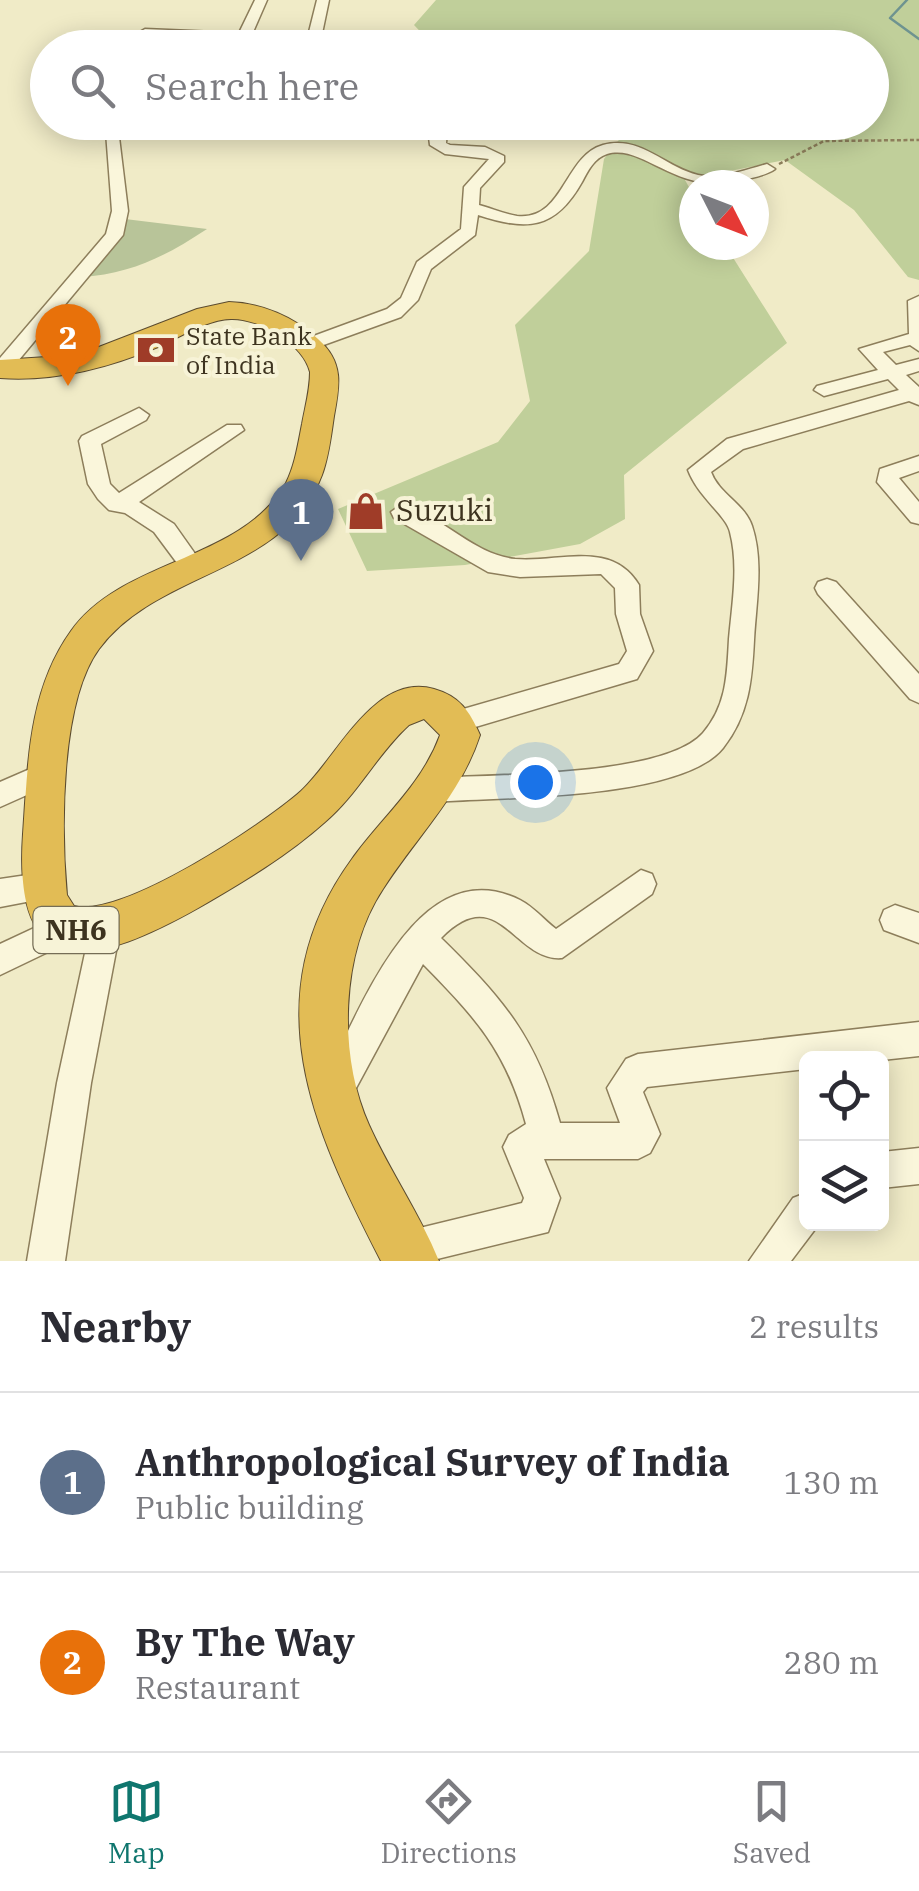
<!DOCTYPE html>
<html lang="en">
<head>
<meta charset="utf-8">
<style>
  body { margin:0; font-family:"IBM Plex Serif",serif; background:#f7f7f7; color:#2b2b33 }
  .controls { position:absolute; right:30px; bottom:30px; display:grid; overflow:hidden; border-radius:15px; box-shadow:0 5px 25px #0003 }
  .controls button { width:90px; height:90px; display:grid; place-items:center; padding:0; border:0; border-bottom:2px solid #e1e1e2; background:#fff; color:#2b2b33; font:50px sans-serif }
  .compass { position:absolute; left:679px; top:170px; width:90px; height:90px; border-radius:50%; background:#fff; box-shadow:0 5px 25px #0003; rotate:132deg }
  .you { position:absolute; left:535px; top:782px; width:35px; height:35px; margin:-25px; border:8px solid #fff; border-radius:50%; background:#1a73e8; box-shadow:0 0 0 15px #1a73e833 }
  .badge { display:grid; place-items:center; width:65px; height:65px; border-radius:50%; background:#0f766e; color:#fff; font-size:32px; font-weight:700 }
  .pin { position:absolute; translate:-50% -82px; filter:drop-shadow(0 2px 5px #0008) }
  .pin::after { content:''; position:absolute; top:52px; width:35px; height:30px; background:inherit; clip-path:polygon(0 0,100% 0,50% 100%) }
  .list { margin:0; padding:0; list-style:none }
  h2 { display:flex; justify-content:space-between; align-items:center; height:130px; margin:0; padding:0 40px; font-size:42px }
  h2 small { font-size:32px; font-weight:400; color:#7c7c81 }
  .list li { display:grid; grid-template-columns:65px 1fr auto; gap:30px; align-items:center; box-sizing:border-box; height:180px; padding:0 40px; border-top:2px solid #e1e1e2 }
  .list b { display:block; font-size:38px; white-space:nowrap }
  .list p { margin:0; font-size:32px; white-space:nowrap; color:#7c7c81 }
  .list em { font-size:32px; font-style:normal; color:#7c7c81 }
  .icon { flex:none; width:55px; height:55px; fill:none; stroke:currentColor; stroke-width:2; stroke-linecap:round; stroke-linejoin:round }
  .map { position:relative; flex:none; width:919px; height:1261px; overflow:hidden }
  .search { position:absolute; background:#fff; box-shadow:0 5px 25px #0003; left:30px; right:30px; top:30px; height:110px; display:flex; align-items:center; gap:25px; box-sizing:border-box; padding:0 35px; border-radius:55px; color:#7c7c81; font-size:38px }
  .sheet { height:490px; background:#fff }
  nav { display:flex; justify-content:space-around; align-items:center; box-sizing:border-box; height:140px; border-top:2px solid #e1e1e2; background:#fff; font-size:28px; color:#7c7c81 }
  nav a { display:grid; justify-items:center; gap:5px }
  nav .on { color:#0f766e }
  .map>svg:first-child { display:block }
  .green { fill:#c0cf9a }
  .cemetery { fill:#b8c499 }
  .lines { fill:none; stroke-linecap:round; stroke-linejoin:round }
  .stream { stroke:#6e9390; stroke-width:2.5 }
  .minor-casing { stroke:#8d7e5b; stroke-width:3 }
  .highway-casing { stroke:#5b4b2f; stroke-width:2 }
  .path { stroke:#8d7e5b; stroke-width:2.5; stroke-dasharray:4 2.5; stroke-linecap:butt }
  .minor { fill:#faf6db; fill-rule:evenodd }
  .highway { fill:#e2bc55; fill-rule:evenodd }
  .labels { text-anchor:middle; stroke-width:8; stroke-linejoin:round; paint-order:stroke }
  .far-poi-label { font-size:25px; fill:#3d331f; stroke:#f7f3d7; text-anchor:start }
  .shield { fill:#f7f3d7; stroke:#756d56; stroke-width:2.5 }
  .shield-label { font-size:28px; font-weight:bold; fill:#3d331f }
  .poi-label { font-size:30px; fill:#3d331f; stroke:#f7f3d7; text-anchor:start }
</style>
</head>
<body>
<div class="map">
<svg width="919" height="1261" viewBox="0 0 919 1261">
  <rect width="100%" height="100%" fill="#f0ebc7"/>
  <path class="green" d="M436 0H919V280L908 277 854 210 785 160 685 180 694 196V245H725L787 343 624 475 625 519 580 544 465 565 367 571 338 509 498 442 530 401 515 325 589 251 604 159 629 127 619 123 872 122V48L435 47 414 25Z"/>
  <path class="cemetery" d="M125 219 207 229C166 256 131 274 81 277Z"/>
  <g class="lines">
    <path class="stream" d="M907 0 890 18 919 39"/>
    <g class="minor-casing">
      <g id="minor">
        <path d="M255 0H267L246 48H233L236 41 145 37 138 33 145 29 239 33Z"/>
        <path d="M317 0H329L319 48H305Z"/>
        <path d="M225 122 204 131 119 137 128 211 123 235 8 373 0 375V358L106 234 112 211 106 132 121 125Z"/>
        <path d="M315 122H330L332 127 438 122 447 130 446 143 450 145 485 147 504 156V162L480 188 479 205C491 208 504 214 517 216 564 221 564 156 603 145 641 135 664 167 698 175 720 180 745 170 767 164L775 169C765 176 751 178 739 181 677 196 643 143 607 154 594 158 588 171 582 182 555 230 527 231 478 215L475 235 431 269 418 300 401 317 307 351 297 345 300 341 387 309 401 298 417 262 461 229 464 187 489 159 445 154 430 145 428 129 332 137 315 132Z"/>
        <path d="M919 296V351L910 345 883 352 896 365 919 359V371L906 375 919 387V405L909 401 743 449 711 472C719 494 745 504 752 526 764 562 756 603 754 640 752 680 749 715 723 748 681 800 501 797 434 802L424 799 420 790 424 781 434 778C495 774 664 777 703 733 727 705 727 674 729 639 732 604 739 566 730 532 726 515 698 497 688 470L727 439 899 390 888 379 824 396 814 390 817 386 878 370 859 349 909 334 908 301Z"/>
        <path d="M139 408 149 415 146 420 101 444 110 484 119 493 227 425H241L244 430 139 502 174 524 203 565 199 571H183L154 532 125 513 109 510 98 499 88 484 79 441 82 436Z"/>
        <path d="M919 456V471L899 478 919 502V524L911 522 877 482 880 469Z"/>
        <path d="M402 504C443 516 472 554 515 559 559 563 611 539 639 585L640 614 653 651 637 679 455 733 446 730 442 722 446 714 619 664 627 651 616 614 615 588 601 574 520 577 488 572 394 518 391 512Z"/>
        <path d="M827 579 836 582 919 674V703L910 699 818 594 815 588 818 582Z"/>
        <path d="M46 762 56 766 60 774 56 782 0 807V782Z"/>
        <path d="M641 870 652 874 656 884 652 894 562 958C514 962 499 879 441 938 504 1000 536 1037 560 1123H620L607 1088 626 1059 638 1054 919 1022V1056L882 1060 806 1058V1069L647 1087 643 1092 660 1134 650 1153 638 1159H544L560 1198 548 1232 429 1261H391L385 1248 391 1235 522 1203 524 1198 503 1147 509 1135 526 1124C506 1050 475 1017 423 964L348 1103 336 1108 324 1103 319 1091 324 1079C361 1011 417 849 520 900 534 907 544 920 556 929Z"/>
        <path d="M41 873 52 877 56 887 52 897 0 907V879Z"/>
        <path d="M895 905 919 913V943L884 930 880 920 884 910Z"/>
        <path d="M64 914 75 919 79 929 75 939 0 975V944Z"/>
        <path d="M105 915 116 920 120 930 91 1083 65 1261H27L57 1083 90 930 94 920Z"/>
        <path d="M919 1148V1184L882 1188V1152Z"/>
        <path d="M806 1193V1224H819L791 1261H749L793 1198Z"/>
      </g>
    </g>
    <g class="highway-casing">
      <path id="highway" d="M229 302C262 303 294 317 318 339 344 362 340 385 334 416 331 436 329 456 322 475 285 574 157 570 99 649 60 702 61 831 67 895L74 906C121 919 264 824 301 791 337 758 374 672 434 689 459 696 470 711 480 735 460 796 417 836 383 889 340 954 338 1055 369 1125 390 1172 420 1214 439 1261H381C313 1129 252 997 352 859 382 817 422 785 440 735L424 719 409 725C377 754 358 794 325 822 287 856 243 882 200 907 99 964 12 990 23 834 28 764 28 691 71 631 123 558 241 562 286 483 295 465 298 444 302 424 305 407 310 390 310 372 303 344 259 318 231 319 205 320 181 337 158 347 108 368 55 382 0 378V360L78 355 197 309Z"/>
    </g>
    <path class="path" d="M779 164 824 141 919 140"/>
    <use href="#minor" class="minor"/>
    <use href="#highway" class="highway"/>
  </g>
  <defs>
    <g id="bank-bare" transform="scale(3)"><path d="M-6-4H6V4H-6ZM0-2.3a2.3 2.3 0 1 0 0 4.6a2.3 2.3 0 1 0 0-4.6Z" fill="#9f3c28" stroke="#f7f3d7" stroke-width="2.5" paint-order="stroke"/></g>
    <g id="shop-bare" transform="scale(3)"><path d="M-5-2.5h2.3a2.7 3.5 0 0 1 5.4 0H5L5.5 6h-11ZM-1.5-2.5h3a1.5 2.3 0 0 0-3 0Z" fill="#9f3c28" stroke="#f7f3d7" stroke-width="2.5" paint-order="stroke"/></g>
  </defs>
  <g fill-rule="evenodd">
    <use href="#bank-bare" x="156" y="350"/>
    <use href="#shop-bare" x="366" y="511"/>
  </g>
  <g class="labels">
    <g class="far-poi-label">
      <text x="186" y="345">State Bank<tspan x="186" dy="29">of India</tspan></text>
    </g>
    <rect class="shield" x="33.5" y="907" width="85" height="46" rx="8"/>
    <g class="shield-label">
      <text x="76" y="940">NH6</text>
    </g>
    <g class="poi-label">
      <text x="396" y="521">Suzuki</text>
    </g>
  </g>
</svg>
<div class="controls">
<button><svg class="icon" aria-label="locate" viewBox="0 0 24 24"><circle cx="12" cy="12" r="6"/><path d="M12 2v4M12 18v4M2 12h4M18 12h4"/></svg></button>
<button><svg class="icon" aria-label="layers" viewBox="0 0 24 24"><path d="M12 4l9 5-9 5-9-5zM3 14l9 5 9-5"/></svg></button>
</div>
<svg class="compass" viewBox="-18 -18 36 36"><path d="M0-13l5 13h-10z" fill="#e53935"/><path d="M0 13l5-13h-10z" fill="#7c7c81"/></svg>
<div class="you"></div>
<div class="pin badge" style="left:301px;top:561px;background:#5c6f8a">1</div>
<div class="pin badge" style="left:68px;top:386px;background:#e8710a">2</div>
<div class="search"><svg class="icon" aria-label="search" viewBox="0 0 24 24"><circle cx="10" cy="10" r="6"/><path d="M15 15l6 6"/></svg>Search here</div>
</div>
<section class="sheet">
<h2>Nearby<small>2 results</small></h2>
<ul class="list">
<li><span class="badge" style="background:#5c6f8a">1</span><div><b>Anthropological Survey of India</b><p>Public building</p></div><em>130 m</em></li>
<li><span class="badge" style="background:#e8710a">2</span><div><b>By The Way</b><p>Restaurant</p></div><em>280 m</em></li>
</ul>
</section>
<nav>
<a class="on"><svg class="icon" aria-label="map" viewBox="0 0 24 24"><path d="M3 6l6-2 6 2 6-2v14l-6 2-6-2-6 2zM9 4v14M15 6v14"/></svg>Map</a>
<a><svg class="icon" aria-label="directions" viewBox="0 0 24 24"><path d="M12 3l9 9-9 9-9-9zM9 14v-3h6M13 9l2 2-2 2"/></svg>Directions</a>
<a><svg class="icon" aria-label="saved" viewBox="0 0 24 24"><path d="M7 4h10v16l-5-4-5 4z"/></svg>Saved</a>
</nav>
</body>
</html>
